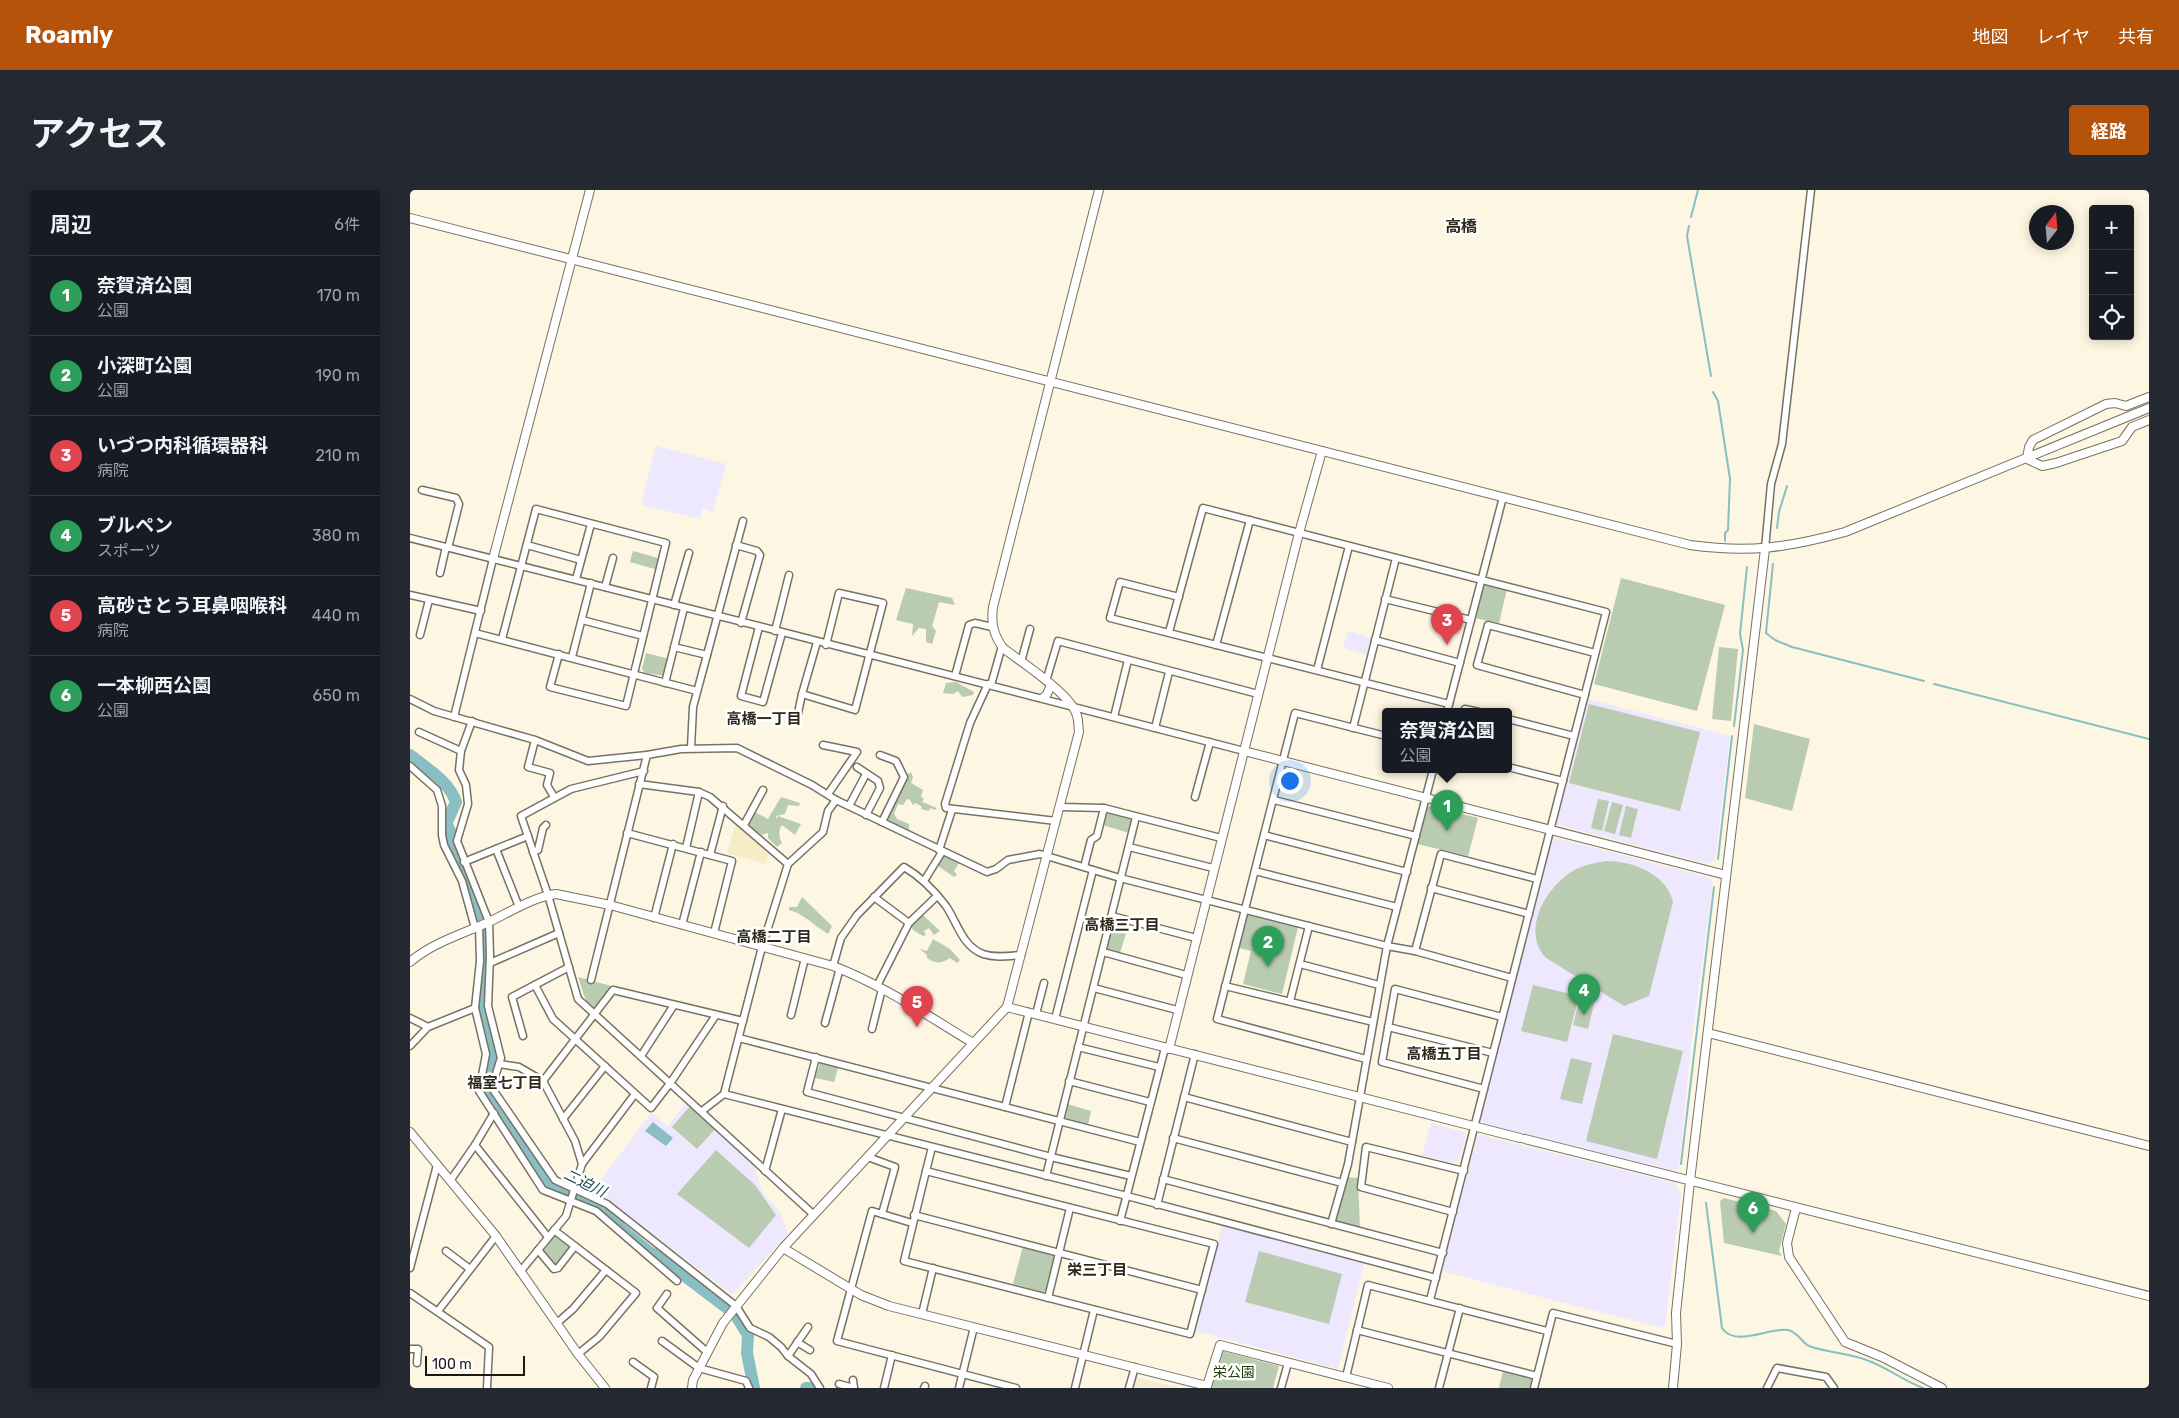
<!DOCTYPE html>
<html lang="ja">
<head>
<meta charset="utf-8">
<style>
  body { margin:0; font-family:Rubik,"Noto Sans JP",sans-serif; background:#242831; color:#f1f3f6 }
  .controls { position:absolute; right:15px; top:15px; display:grid; overflow:hidden; border-radius:5px; box-shadow:0 2px 12px #0003 }
  .controls button { width:45px; height:45px; display:grid; place-items:center; padding:0; border:0; border-bottom:1px solid #363941; background:#171b24; color:#f1f3f6; font:25px sans-serif }
  .compass { position:absolute; left:1619px; top:15px; width:45px; height:45px; border-radius:50%; background:#171b24; box-shadow:0 2px 12px #0003; rotate:16deg }
  .scale { position:absolute; left:15px; bottom:12px; width:100px; box-sizing:border-box; padding-left:5px; border:2px solid #1b1912; border-top:0; font-size:14px; line-height:18px; white-space:nowrap; color:#1b1912; -webkit-text-stroke:4px #fff; paint-order:stroke }
  .you { position:absolute; left:879px; top:590px; width:18px; height:18px; margin:-12px; border:4px solid #fff; border-radius:50%; background:#1a73e8; box-shadow:0 0 0 8px #1a73e833 }
  .badge { display:grid; place-items:center; width:32px; height:32px; border-radius:50%; background:#b45309; color:#fff; font-size:16px; font-weight:700 }
  .pin { position:absolute; translate:-50% -41px; filter:drop-shadow(0 1px 2px #0008) }
  .pin::after { content:''; position:absolute; top:26px; width:18px; height:15px; background:inherit; clip-path:polygon(0 0,100% 0,50% 100%) }
  .popup { position:absolute; left:972px; top:518px; width:130px; height:65px; box-sizing:border-box; display:grid; place-content:center; border-radius:5px; background:#171b24; filter:drop-shadow(0 1px 4px #0005); font-size:16px; white-space:nowrap; color:#9ea1a6 }
  .popup b { font-size:19px; color:#f1f3f6 }
  .popup::after { content:''; position:absolute; left:50%; top:100%; margin-left:-10px; border:10px solid transparent; border-top-color:#171b24 }
  .list { margin:0; padding:0; list-style:none }
  h2 { display:flex; justify-content:space-between; align-items:center; height:65px; margin:0; padding:0 20px; font-size:21px }
  h2 small { font-size:16px; font-weight:400; color:#9ea1a6 }
  .list li { display:grid; grid-template-columns:32px 1fr auto; gap:15px; align-items:center; box-sizing:border-box; height:80px; padding:0 20px; border-top:1px solid #363941 }
  .list b { display:block; font-size:19px; white-space:nowrap }
  .list p { margin:0; font-size:16px; white-space:nowrap; color:#9ea1a6 }
  .list em { font-size:16px; font-style:normal; color:#9ea1a6 }
  .icon { flex:none; width:28px; height:28px; fill:none; stroke:currentColor; stroke-width:2; stroke-linecap:round; stroke-linejoin:round }
  .map { position:relative; flex:none; width:1739px; height:1198px; overflow:hidden; border-radius:5px }
  header { display:flex; align-items:center; gap:30px; box-sizing:border-box; height:70px; padding:0 25px; background:#b45309; color:#fff }
  header strong { font-size:24px }
  nav { display:flex; gap:28px; margin-inline-start:auto; font-size:18px }
  .intro { display:flex; align-items:center; justify-content:space-between; box-sizing:border-box; height:120px; padding:0 30px }
  h1 { margin:0; font-size:35px }
  .button { padding:12px 22px; border-radius:5px; background:#b45309; color:#fff; font-size:18px; font-weight:700 }
  main { display:flex; gap:30px; padding:0 30px }
  aside { flex:1; background:#171b24; border-radius:5px; box-shadow:0 2px 12px #0003 }
  .map>svg:first-child { display:block }
  .built { fill:#f3ecd0 }
  .education { fill:#eee8fe }
  .green { fill:#b9cbb0 }
  .sand { fill:#f6edc7 }
  .water { fill:#88bec4 }
  .lines { fill:none; stroke-linecap:round; stroke-linejoin:round }
  .stream { stroke:#88bec4; stroke-width:2 }
  .river { stroke:#88bec4; stroke-width:12 }
  .minor-casing { stroke:#777261; stroke-width:9 }
  .tertiary-casing { stroke:#777261; stroke-width:10 }
  .minor { stroke:#fff; stroke-width:6 }
  .tertiary { stroke:#fff; stroke-width:8 }
  .labels { text-anchor:middle; stroke-width:5; stroke-linejoin:round; paint-order:stroke }
  .park-label { font-size:14px; fill:#1e3c06; stroke:#fff }
  .neighbourhood-label { font-size:15px; font-weight:bold; fill:#2e2a1a; stroke:#fff }
  .water-label { font-size:15px; font-style:italic; fill:#16474c; stroke:#fff }
  .quarter-label { font-size:16px; font-weight:bold; fill:#2e2a1a; stroke:#fff }
</style>
</head>
<body>
<header>
<strong>Roamly</strong>
<nav><a>地図</a><a>レイヤ</a><a>共有</a></nav>
</header>
<div class="intro"><h1>アクセス</h1><a class="button">経路</a></div>
<main>
<aside>
<h2>周辺<small>6件</small></h2>
<ul class="list">
<li><span class="badge" style="background:#2e9e5b">1</span><div><b>奈賀済公園</b><p>公園</p></div><em>170 m</em></li>
<li><span class="badge" style="background:#2e9e5b">2</span><div><b>小深町公園</b><p>公園</p></div><em>190 m</em></li>
<li><span class="badge" style="background:#e0444e">3</span><div><b>いづつ内科循環器科</b><p>病院</p></div><em>210 m</em></li>
<li><span class="badge" style="background:#2e9e5b">4</span><div><b>ブルペン</b><p>スポーツ</p></div><em>380 m</em></li>
<li><span class="badge" style="background:#e0444e">5</span><div><b>高砂さとう耳鼻咽喉科</b><p>病院</p></div><em>440 m</em></li>
<li><span class="badge" style="background:#2e9e5b">6</span><div><b>一本柳西公園</b><p>公園</p></div><em>650 m</em></li>
</ul>
</aside>
<div class="map">
<svg width="1739" height="1198" viewBox="0 0 1739 1198">
  <rect width="100%" height="100%" fill="#fcf6e2"/>
  <path class="built" d="M725 1187 770 1198H723Z"/>
  <g class="education">
    <path d="M246 256 316 274 303 322 292 318 290 329 231 315Z"/>
    <path d="M938 441 962 448 958 465 933 458Z"/>
    <path d="M1178 509 1320 546 1305 670 1299 674 1148 635 1147 633Z"/>
    <path d="M1146 648 1298 687 1303 692 1280 863 1269 978 1266 981 1073 934 1071 928 1141 651Z"/>
    <path d="M276 912 345 976 351 1000 371 1024 378 1044 322 1105 184 999 241 923 258 936Z"/>
    <path d="M1021 933 1053 942 1056 947 1049 970 1044 973 1012 965Z"/>
    <path d="M1071 945 1265 993 1271 1003 1255 1136 1252 1138 1035 1082 1033 1077 1067 947Z"/>
    <path d="M812 1036 955 1070 928 1179 786 1141Z"/>
  </g>
  <g class="green">
    <path d="M223 361 255 370 252 381 220 372Z"/>
    <path d="M1211 388 1315 415 1287 521 1184 494Z"/>
    <path d="M1078 395 1097 399 1089 433 1065 428 1073 396Z"/>
    <path d="M496 398 542 408 545 415 529 412 522 436 526 441 522 454 516 452V439L509 438 502 446 503 434 486 430Z"/>
    <path d="M1309 457 1328 459 1321 531 1302 529Z"/>
    <path d="M236 463 260 469 256 486 235 483 232 479Z"/>
    <path d="M546 492 564 502 563 505 552 507 548 501 543 504 533 503 536 493Z"/>
    <path d="M1179 514 1290 542 1270 621 1159 593Z"/>
    <path d="M1344 534 1400 549 1382 621 1335 608Z"/>
    <path d="M501 582 503 587 501 593 513 600 511 606 514 609 512 612 527 618 525 620 520 618 519 621 511 619 512 617 506 613 503 615 500 610 497 609 493 615 488 614 484 624 487 629 499 634V640L496 643 474 632 495 587Z"/>
    <path d="M371 607 390 613 389 616 378 615 375 624 366 626 367 630 364 637 368 626 391 634 385 645 372 635C368 640 369 648 372 653L367 657 358 648V643L352 645 334 635 345 622 358 629Z"/>
    <path d="M1188 609 1199 611 1192 641 1181 638Z"/>
    <path d="M1202 612 1213 615 1205 644 1194 641Z"/>
    <path d="M1020 616 1068 628 1058 666 1007 654 1016 618Z"/>
    <path d="M1216 616 1228 619 1221 648 1209 645Z"/>
    <path d="M694 618 719 625 722 632 719 643 689 634Z"/>
    <path d="M534 665 549 673 544 681 547 685 544 687 528 676Z"/>
    <path d="M1197 671C1222 671 1257 684 1263 712L1239 806 1214 816 1136 768C1111 741 1135 699 1161 682 1172 675 1185 673 1197 671Z"/>
    <path d="M392 707 422 736 418 744C403 735 396 725 379 720V717H387Z"/>
    <path d="M835 724 888 737 872 804 833 794 841 761 826 757Z"/>
    <path d="M513 725 530 741 524 745 519 738 514 741 516 745 513 746 503 740 500 735Z"/>
    <path d="M704 727 720 731 710 763 700 761 694 757Z"/>
    <path d="M523 749 540 759 550 770 547 773 540 768C530 774 527 774 517 768V765L510 759 517 761Z"/>
    <path d="M168 787 205 797 187 820 176 811Z"/>
    <path d="M1123 795 1169 806 1157 852 1111 841Z"/>
    <path d="M1169 811 1184 814 1178 839 1163 835Z"/>
    <path d="M1203 844 1273 861 1247 969 1176 951Z"/>
    <path d="M1161 868 1182 873 1172 914 1150 909Z"/>
    <path d="M411 871 429 875 424 892 405 888Z"/>
    <path d="M657 914 681 921 678 935 659 930 655 927Z"/>
    <path d="M281 915 307 937 287 959 262 937Z"/>
    <path d="M306 960 345 995 366 1025 339 1058 267 1004Z"/>
    <path d="M936 987 948 988 950 1038 927 1031 926 1027Z"/>
    <path d="M1314 1008 1366 1021 1376 1034 1369 1061 1372 1066 1314 1053 1310 1011Z"/>
    <path d="M143 1045H149L163 1057 145 1077 131 1060Z"/>
    <path d="M613 1056 643 1064 646 1068 638 1099 633 1102 603 1094Z"/>
    <path d="M849 1061 932 1084 919 1134 835 1112Z"/>
    <path d="M813 1161 869 1176 863 1198H801Z"/>
    <path d="M1093 1181 1121 1188 1122 1190 1120 1198H1089Z"/>
  </g>
  <path class="sand" d="M326 632 359 662 355 674 317 663Z"/>
  <path class="water" d="M243 932 263 948 256 956 235 941Z"/>
  <g class="lines">
    <g class="stream">
      <path d="M1281 27 1288 0"/>
      <path d="M1279 36 1277 46 1301 186"/>
      <path d="M1303 202 1308 211 1320 289 1318 340 1315 343V351"/>
      <path d="M1367 338 1369 322 1377 296"/>
      <path d="M1363 374 1356 443 1365 450 1382 457 1514 491"/>
      <path d="M1524 494 1739 549"/>
      <path d="M1324 536 1333 460 1330 444 1337 377"/>
      <path d="M1308 669 1322 546"/>
      <path d="M1271 974 1304 697"/>
      <path d="M1296 1013 1312 1138C1325 1158 1360 1137 1378 1140 1388 1142 1391 1152 1399 1156 1418 1163 1439 1163 1459 1171 1478 1178 1494 1191 1513 1198"/>
    </g>
    <g class="river">
      <path d="M0 565C17 579 38 590 46 612L36 634C45 647 42 650 47 663 55 686 67 705 72 730"/>
      <path d="M74 739 75 777 72 809 85 865 80 904 135 988 144 997 161 1006 198 1022 211 1039 238 1061 251 1068 325 1124 338 1145 337 1163 344 1198"/>
      <path d="M396 1198H402"/>
    </g>
    <g class="minor-casing">
      <g id="minor">
        <path d="M12 300 46 308 49 314 38 358"/>
        <path d="M0 348C278 418 557 488 834 561"/>
        <path d="M117 355 171 370"/>
        <path d="M326 355 347 361 350 365 331 433"/>
        <path d="M1355 359 1361 294 1372 254 1401 0"/>
        <path d="M30 383 36 357"/>
        <path d="M166 389 181 334"/>
        <path d="M195 397 203 368"/>
        <path d="M0 405 71 421"/>
        <path d="M769 407 710 392 700 428 1039 514"/>
        <path d="M975 409 1061 430"/>
        <path d="M264 415 279 363"/>
        <path d="M172 430 233 446"/>
        <path d="M349 437 331 506 353 512 372 443"/>
        <path d="M365 441 379 385"/>
        <path d="M759 442 793 318 1196 422 1020 1110"/>
        <path d="M65 443 287 501"/>
        <path d="M10 445 19 410"/>
        <path d="M92 449 126 319 256 353 216 516 140 497 149 464"/>
        <path d="M965 450 1050 473"/>
        <path d="M407 452 392 504 445 520 473 413 429 403 416 455"/>
        <path d="M806 455 840 330"/>
        <path d="M264 457 297 465"/>
        <path d="M162 467 181 393"/>
        <path d="M611 472 620 439"/>
        <path d="M907 480 939 356"/>
        <path d="M545 486 559 435 565 433 582 437"/>
        <path d="M636 491 648 451 848 504"/>
        <path d="M255 493 274 418"/>
        <path d="M578 494 560 533 535 614 536 618 646 631"/>
        <path d="M581 495 592 456"/>
        <path d="M1175 505 1067 475 1078 435 1185 463"/>
        <path d="M0 509 24 521 125 550 178 571 237 565 271 559 327 558 402 595 426 610 577 682 586 679 598 670 630 664 710 688 977 756 1005 761 1102 788"/>
        <path d="M1037 522 1093 307"/>
        <path d="M1055 522V519L1069 522"/>
        <path d="M388 523 392 504"/>
        <path d="M44 527 83 369"/>
        <path d="M704 527 718 470"/>
        <path d="M1098 529 1164 546"/>
        <path d="M62 531 51 561 49 580 56 595 58 614 47 651 79 732 80 766 78 816 91 868 84 890V901L145 990 197 1014 326 1116 340 1138 359 1147 371 1157 378 1166 401 1184 410 1198"/>
        <path d="M745 538 759 482"/>
        <path d="M943 538 986 368"/>
        <path d="M9 542 51 561"/>
        <path d="M125 550 118 577 140 583 137 595 144 607"/>
        <path d="M413 555 447 562 418 604"/>
        <path d="M281 558 283 517 333 331"/>
        <path d="M470 565 486 571 494 587 472 632"/>
        <path d="M0 576 27 600 32 616V645L34 655 52 691 65 738"/>
        <path d="M447 577 468 591 470 598 456 625"/>
        <path d="M1098 577 1153 591"/>
        <path d="M234 581 161 599 111 626 138 705 168 809 404 1025"/>
        <path d="M229 594 289 602 300 607 378 674 352 757 314 904 717 1006 1026 1088"/>
        <path d="M785 607 800 552"/>
        <path d="M864 610 1006 646"/>
        <path d="M439 616 456 584"/>
        <path d="M650 617 694 618 811 648"/>
        <path d="M334 635 353 600"/>
        <path d="M217 643 322 671 304 743"/>
        <path d="M854 645 997 682"/>
        <path d="M719 657 803 678"/>
        <path d="M276 658 289 602"/>
        <path d="M86 659 109 717"/>
        <path d="M529 660 542 620"/>
        <path d="M123 662 128 660 133 638 136 635"/>
        <path d="M300 665 313 616"/>
        <path d="M54 672 118 646"/>
        <path d="M378 674 413 642 418 621 426 610"/>
        <path d="M674 677 681 650 687 646 694 618"/>
        <path d="M845 681 987 717"/>
        <path d="M514 691 532 662"/>
        <path d="M1021 698 1119 724"/>
        <path d="M464 707 499 733"/>
        <path d="M702 726 786 748"/>
        <path d="M244 728 263 654"/>
        <path d="M272 735 291 662"/>
        <path d="M69 736 70 771 65 818 76 864 69 901 133 1000 186 1021 267 1091"/>
        <path d="M1005 761 1031 664 1127 689"/>
        <path d="M693 762 776 785"/>
        <path d="M80 773 149 743"/>
        <path d="M890 774 969 795"/>
        <path d="M423 776 431 748 447 725 494 677C511 687 524 700 536 716 547 732 552 756 573 764 585 768 598 766 611 765"/>
        <path d="M181 790 237 565"/>
        <path d="M125 795 143 829 241 918 261 892 306 825"/>
        <path d="M467 796 499 733 527 706"/>
        <path d="M815 796 963 832"/>
        <path d="M684 798 767 820"/>
        <path d="M880 811 899 736"/>
        <path d="M626 824 634 793"/>
        <path d="M381 825 395 768"/>
        <path d="M0 828 18 837"/>
        <path d="M645 829 683 680"/>
        <path d="M415 833 430 778"/>
        <path d="M978 837 1083 863"/>
        <path d="M462 839 472 799"/>
        <path d="M113 846 102 807 159 777"/>
        <path d="M329 848 730 952"/>
        <path d="M0 856 18 837 65 818"/>
        <path d="M668 857 749 877"/>
        <path d="M231 866 264 815"/>
        <path d="M406 867 397 902 641 967 721 986"/>
        <path d="M956 869 807 829 885 523 976 546"/>
        <path d="M89 874 109 877 133 891 165 951 172 974 156 1026 110 1082"/>
        <path d="M133 891 203 800 333 831"/>
        <path d="M659 891 740 912"/>
        <path d="M1074 899 972 872 985 799 1092 827"/>
        <path d="M774 907 942 952"/>
        <path d="M595 917 619 822"/>
        <path d="M292 921 314 904"/>
        <path d="M153 929 195 876"/>
        <path d="M763 948 932 993"/>
        <path d="M65 955 138 1047"/>
        <path d="M458 967 485 977 472 1024"/>
        <path d="M172 974 225 904"/>
        <path d="M355 981 372 919"/>
        <path d="M516 981 804 1054 780 1144 494 1071Z"/>
        <path d="M516 981 522 957"/>
        <path d="M636 986 726 627"/>
        <path d="M753 989 1033 1063"/>
        <path d="M40 991 65 955 84 923"/>
        <path d="M747 1015 785 864"/>
        <path d="M1043 1022 951 997 956 957 1054 981"/>
        <path d="M504 1025 792 1100"/>
        <path d="M710 1031 755 858"/>
        <path d="M502 1033 462 1021 427 1151 606 1198"/>
        <path d="M921 1034 938 974 977 756 1023 580"/>
        <path d="M144 1040 226 1103 189 1147 168 1164"/>
        <path d="M128 1060 144 1079 148 1078 165 1056"/>
        <path d="M36 1061 60 1079"/>
        <path d="M0 1078 27 975"/>
        <path d="M0 1103 79 1157 77 1198"/>
        <path d="M257 1104 247 1118 297 1162"/>
        <path d="M638 1108 660 1018"/>
        <path d="M28 1121 86 1046"/>
        <path d="M512 1124 523 1078"/>
        <path d="M147 1133 163 1119 196 1080"/>
        <path d="M947 1140 1127 1186"/>
        <path d="M252 1151 289 1178 336 1191 339 1198"/>
        <path d="M387 1152 400 1160"/>
        <path d="M0 1159H8L7 1173"/>
        <path d="M378 1166 398 1137"/>
        <path d="M223 1172 244 1187 241 1198"/>
        <path d="M936 1187 958 1095 1137 1141"/>
        <path d="M443 1190 444 1198"/>
        <path d="M429 1194 444 1198"/>
        <path d="M474 1198 482 1165"/>
        <path d="M514 1198 515 1196"/>
        <path d="M549 1198 564 1137"/>
        <path d="M665 1198 684 1120"/>
        <path d="M719 1198 725 1177"/>
        <path d="M871 1198 878 1173"/>
        <path d="M1029 1198 1050 1118"/>
        <path d="M1124 1198 1143 1123 1267 1154"/>
        <path d="M1357 1198 1367 1178 1416 1187 1424 1198"/>
      </g>
    </g>
    <g class="tertiary-casing">
      <g id="tertiary">
        <path d="M0 28 1280 355C1339 363 1377 358 1435 342L1739 218"/>
        <path d="M1739 207 1716 216 1705 213 1696 214 1623 250 1619 257 1617 269 1632 276 1646 273 1712 251 1722 237 1739 230"/>
        <path d="M83 369 180 0"/>
        <path d="M633 508 637 504 641 495"/>
        <path d="M834 561 1316 685"/>
        <path d="M0 772C22 753 52 744 79 732 100 722 123 707 146 704L200 715 423 776C473 795 518 826 563 853"/>
        <path d="M597 817 1110 948"/>
        <path d="M1298 843 1739 956"/>
        <path d="M759 859 889 343 912 261"/>
        <path d="M0 942 86 1046 168 1164 195 1198"/>
        <path d="M1115 949 1739 1106"/>
        <path d="M1386 1018 1377 1053 1379 1067 1435 1152 1472 1167 1532 1198"/>
        <path d="M373 1058 451 1105 479 1116 797 1196V1198"/>
        <path d="M797 1196 810 1155 978 1198"/>
        <path d="M282 1198 283 1190 313 1133 373 1058 597 817 669 542C668 536 669 529 666 523 659 503 611 472 593 458 583 444 581 433 583 417L689 0"/>
        <path d="M1263 1198 1267 1154 1266 1123 1280 991 1355 359"/>
      </g>
    </g>
    <use href="#minor" class="minor"/>
    <use href="#tertiary" class="tertiary"/>
  </g>
  <g class="labels">
    <g class="park-label">
      <text x="824" y="1187">栄公園</text>
    </g>
    <g class="neighbourhood-label">
      <text x="354" y="534">高橋一丁目</text>
      <text x="712" y="740">高橋三丁目</text>
      <text x="364" y="752">高橋二丁目</text>
      <text x="1034" y="869">高橋五丁目</text>
      <text x="95" y="898">福室七丁目</text>
      <text x="687" y="1085">栄三丁目</text>
    </g>
    <g class="water-label">
      <text transform="translate(175 993) rotate(26)" y="5">二迫川</text>
    </g>
    <g class="quarter-label">
      <text x="1051" y="42">高橋</text>
    </g>
  </g>
</svg>
<div class="controls">
<button>+</button>
<button>−</button>
<button><svg class="icon" aria-label="locate" viewBox="0 0 24 24"><circle cx="12" cy="12" r="6"/><path d="M12 2v4M12 18v4M2 12h4M18 12h4"/></svg></button>
</div>
<svg class="compass" viewBox="-18 -18 36 36"><path d="M0-13l5 13h-10z" fill="#e53935"/><path d="M0 13l5-13h-10z" fill="#9ea1a6"/></svg>
<div class="scale">100 m</div>
<div class="you"></div>
<div class="pin badge" style="left:1037px;top:641px;background:#2e9e5b">1</div>
<div class="popup"><b>奈賀済公園</b>公園</div>
<div class="pin badge" style="left:858px;top:777px;background:#2e9e5b">2</div>
<div class="pin badge" style="left:1037px;top:455px;background:#e0444e">3</div>
<div class="pin badge" style="left:1174px;top:825px;background:#2e9e5b">4</div>
<div class="pin badge" style="left:507px;top:837px;background:#e0444e">5</div>
<div class="pin badge" style="left:1343px;top:1043px;background:#2e9e5b">6</div>
</div>
</main>
</body>
</html>
